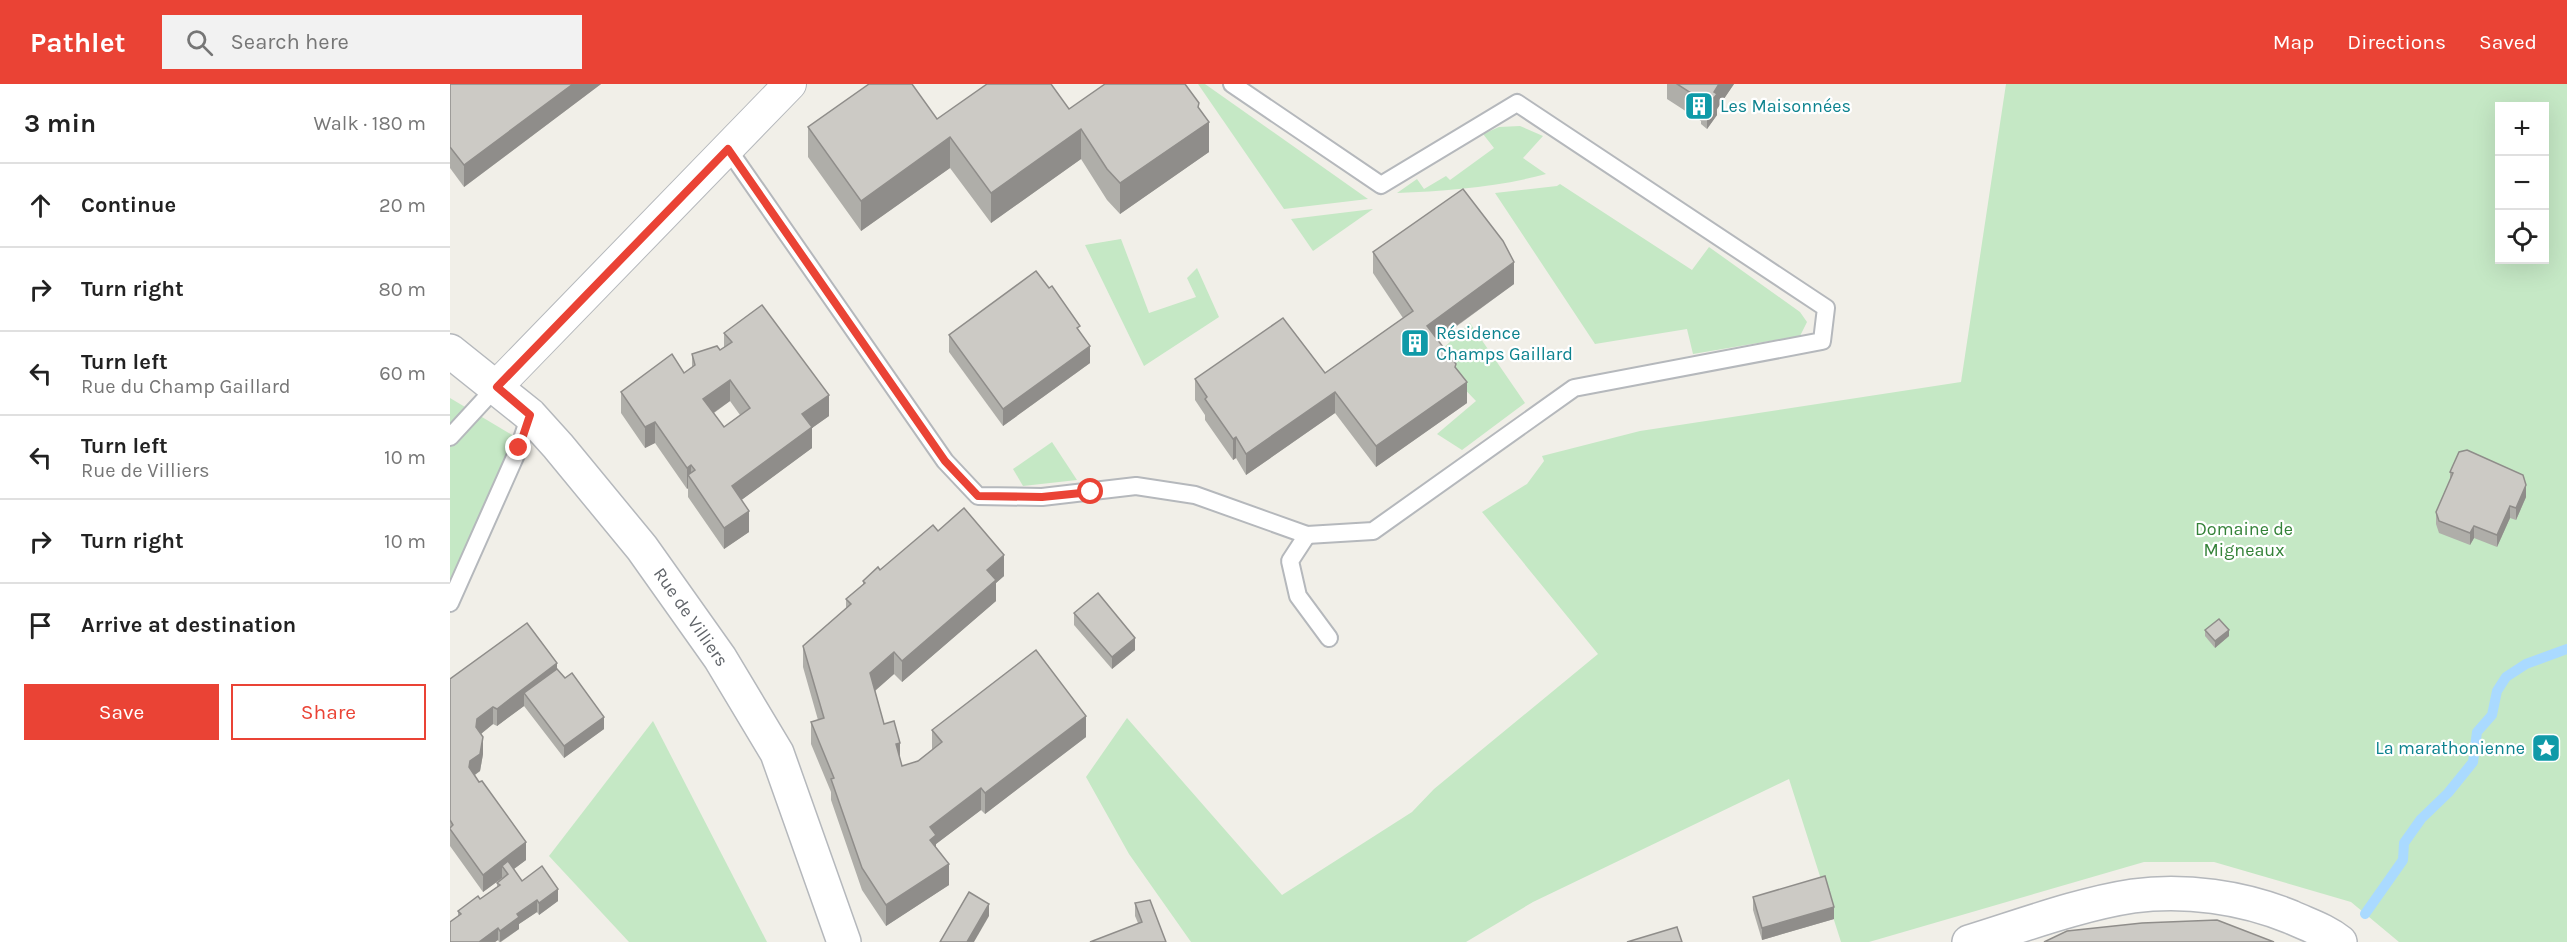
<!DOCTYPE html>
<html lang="en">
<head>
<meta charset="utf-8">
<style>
  body { margin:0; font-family:Karla,sans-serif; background:#f2f2f2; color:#222 }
  .controls { position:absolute; right:18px; top:18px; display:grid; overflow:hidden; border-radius:0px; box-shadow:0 6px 24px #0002 }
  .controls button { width:54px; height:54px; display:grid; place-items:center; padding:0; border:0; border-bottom:2px solid #e0e0e0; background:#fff; color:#222; font:30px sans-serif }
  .stop { position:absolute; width:18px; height:18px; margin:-14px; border:4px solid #ea4335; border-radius:50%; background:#fff }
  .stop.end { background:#ea4335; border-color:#fff; box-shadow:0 2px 6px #0008 }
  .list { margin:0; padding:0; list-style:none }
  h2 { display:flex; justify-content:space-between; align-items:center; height:78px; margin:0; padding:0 24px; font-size:26px }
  h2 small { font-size:20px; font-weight:400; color:#767676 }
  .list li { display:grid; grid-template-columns:39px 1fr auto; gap:18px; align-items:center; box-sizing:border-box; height:84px; padding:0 24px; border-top:2px solid #e0e0e0 }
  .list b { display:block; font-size:22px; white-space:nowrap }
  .list p { margin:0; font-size:20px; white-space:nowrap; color:#767676 }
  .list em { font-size:20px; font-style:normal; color:#767676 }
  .actions { display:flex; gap:12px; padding:18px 24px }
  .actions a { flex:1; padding:14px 0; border:2px solid #ea4335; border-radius:0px; text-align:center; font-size:21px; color:#ea4335 }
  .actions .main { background:#ea4335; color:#fff }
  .icon { flex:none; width:33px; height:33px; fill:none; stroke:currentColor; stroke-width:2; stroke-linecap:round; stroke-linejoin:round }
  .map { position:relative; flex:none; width:2117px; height:858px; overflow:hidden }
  header { display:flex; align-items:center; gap:36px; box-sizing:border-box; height:84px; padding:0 30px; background:#ea4335; color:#fff }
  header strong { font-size:28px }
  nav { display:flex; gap:33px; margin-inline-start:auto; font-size:21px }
  .search { width:420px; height:54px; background:#f2f2f2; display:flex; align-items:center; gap:15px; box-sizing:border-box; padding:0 21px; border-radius:0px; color:#767676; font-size:22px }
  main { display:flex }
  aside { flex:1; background:#fff }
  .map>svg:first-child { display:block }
  .green { fill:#c5e8c5; fill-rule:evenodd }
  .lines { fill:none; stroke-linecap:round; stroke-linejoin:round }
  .stream { stroke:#aadaff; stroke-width:10 }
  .service-casing { stroke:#b5b8bc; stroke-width:20 }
  .minor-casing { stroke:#b5b8bc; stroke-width:34 }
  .tertiary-casing { stroke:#b5b8bc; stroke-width:36 }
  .service { stroke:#fff; stroke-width:16 }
  .minor { stroke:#fff; stroke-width:32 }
  .tertiary { stroke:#fff; stroke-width:33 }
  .wall { fill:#afaea9; fill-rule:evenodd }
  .shaded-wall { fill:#8f8d8a }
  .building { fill:#cccac5; stroke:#8f8d8a; stroke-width:1.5; fill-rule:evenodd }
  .route { stroke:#ea4335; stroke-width:8 }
  .labels { text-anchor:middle; stroke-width:4.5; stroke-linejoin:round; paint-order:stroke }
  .culture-label { font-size:18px; fill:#0d838f; stroke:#fff; text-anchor:start }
  .park-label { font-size:18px; fill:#348238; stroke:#fff }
  .street-label { font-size:18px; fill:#5f6368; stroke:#fff }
</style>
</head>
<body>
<header>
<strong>Pathlet</strong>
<div class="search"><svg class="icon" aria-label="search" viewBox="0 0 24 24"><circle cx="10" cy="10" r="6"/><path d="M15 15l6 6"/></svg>Search here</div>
<nav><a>Map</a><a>Directions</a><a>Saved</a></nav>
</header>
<main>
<aside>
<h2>3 min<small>Walk · 180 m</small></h2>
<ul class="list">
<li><svg class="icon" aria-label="ahead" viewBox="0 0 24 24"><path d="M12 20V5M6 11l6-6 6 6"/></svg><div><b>Continue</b></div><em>20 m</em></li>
<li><svg class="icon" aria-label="right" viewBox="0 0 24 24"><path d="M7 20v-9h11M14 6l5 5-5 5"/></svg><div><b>Turn right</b></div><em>80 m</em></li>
<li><svg class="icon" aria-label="left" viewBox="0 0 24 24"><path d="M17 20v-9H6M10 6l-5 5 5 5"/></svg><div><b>Turn left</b><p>Rue du Champ Gaillard</p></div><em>60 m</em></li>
<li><svg class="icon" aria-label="left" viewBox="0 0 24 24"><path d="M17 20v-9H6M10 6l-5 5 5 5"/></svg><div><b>Turn left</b><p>Rue de Villiers</p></div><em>10 m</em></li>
<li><svg class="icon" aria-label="right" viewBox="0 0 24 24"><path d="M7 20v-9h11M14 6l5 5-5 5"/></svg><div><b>Turn right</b></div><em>10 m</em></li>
<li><svg class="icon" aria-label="arrive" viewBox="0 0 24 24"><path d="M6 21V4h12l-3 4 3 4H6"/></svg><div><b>Arrive at destination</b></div></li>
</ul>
<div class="actions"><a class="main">Save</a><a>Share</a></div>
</aside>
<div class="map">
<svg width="2117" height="858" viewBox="0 0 2117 858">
  <rect width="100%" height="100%" fill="#f1efe8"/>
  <g class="green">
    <path d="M748 0H755L918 115 834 125Z"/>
    <path d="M1556 0H2117V858H1949L1901 818 1764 778H1694L1419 858H1391L1339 695 1083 818 1016 858H741L679 770 636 693 677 634 832 811 962 728 984 705 1148 570 1032 428 1077 400 1094 377 1092 372 1190 347 1511 298ZM2050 22H2094V176H2050Z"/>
    <path d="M1070 42 1093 52 1073 74 1096 90C1049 103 996 107 947 109L967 95 974 105 996 92 1000 96 1044 64 1033 50 1049 43Z"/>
    <path d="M1110 100 1242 186 1259 163 1350 228 1357 238 1350 252 1243 270 1237 245 1145 260 1045 109 1107 102Z"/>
    <path d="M923 125 863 167 841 135Z"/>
    <path d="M671 155 699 229 746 213 737 194 747 184 769 233 694 282 635 161Z"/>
    <path d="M1020 239 1075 319 1012 366 987 350 1026 317 984 273Z"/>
    <path d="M0 314 69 355 0 527Z"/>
    <path d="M602 358 627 396 573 402 563 385Z"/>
    <path d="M203 637 317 858H179L99 772Z"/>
  </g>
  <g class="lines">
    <path class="stream" d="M1915 830 1953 776 1954 759 1971 735 1998 709 2023 678 2027 648 2042 631 2047 607 2056 593 2076 580 2117 565"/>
    <g class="service-casing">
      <g id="service">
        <path d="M278 65 495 377 528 412 592 413 686 402 745 411 857 451 923 447 1124 304 1372 257 1376 224 1067 19 931 101 782 0"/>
        <path d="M0 353 47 302"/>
        <path d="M857 451 840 477 848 512 879 554"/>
        <path d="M0 519 69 364 80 331"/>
      </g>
    </g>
    <g class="minor-casing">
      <path id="minor" d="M47 302 340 0"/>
    </g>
    <g class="tertiary-casing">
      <g id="tertiary">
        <path d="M0 267 80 331 108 362 192 464 270 574 327 669 394 858"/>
        <path d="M1519 858C1571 842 1630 820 1683 812 1735 805 1792 813 1841 833 1858 841 1875 846 1890 858"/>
      </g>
    </g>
    <use href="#service" class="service"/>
    <use href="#minor" class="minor"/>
    <use href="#tertiary" class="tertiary"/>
  </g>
  <g class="wall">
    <path d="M0 0H151L14 103 0 84Z"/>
    <path d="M1217 0H1284L1267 25V31L1257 45 1251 40V37L1217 15Z"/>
    <path d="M749 24 759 68 670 130 657 116 631 75 541 139 500 84 411 147 358 73V43L619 25Z"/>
    <path d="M923 168 1064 200 988 256 1006 284 1017 319 926 383 885 329 796 391 786 374 783 376 755 336V331L745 316V295L875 289 953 234 923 189Z"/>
    <path d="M274 249 379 332 362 344V364L291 416 299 448 274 465 238 413V404L237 405 205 359 195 364 171 329V308L234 289 242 283V270L270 266 274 263ZM280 317 290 331 274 343 264 329Z"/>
    <path d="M630 249 640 279 553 342 499 268V251Z"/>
    <path d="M2000 388 2076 413 2066 436 2060 434 2047 463 2024 454 2020 461 1989 449 1986 440V428L2000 396Z"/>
    <path d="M488 447 554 492 546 499V517L452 598 444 590 425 607 434 640 450 674 452 682 468 677 482 666V646L636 653 535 730 531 726 486 760V764L499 801 436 842 412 806 381 716V708L361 660V638L368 636 353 583V562L396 525V515L413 501V497Z"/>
    <path d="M624 529 685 566 662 585 624 541Z"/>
    <path d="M1755 546 1779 552 1765 564 1755 552Z"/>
    <path d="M107 585 154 645 114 674 74 622 47 642 43 640 31 650 33 670 30 687 25 691 76 776 64 785 72 797 108 817 89 831 87 828 69 840V845L51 858H49L48 856 45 858H0L8 832V827L30 815 47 803V799L52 795V794L33 808 0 762V595Z"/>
    <path d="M1303 813 1384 835 1312 856 1303 826Z"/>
    <path d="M685 819 716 858 688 839 685 832Z"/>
  </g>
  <g class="shaded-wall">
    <path d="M123 0H151L14 103V81Z"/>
    <path d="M1269 0H1284L1267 25V31L1257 45V23L1264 8Z"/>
    <path d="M749 19V44L759 38V68L670 130V99L748 23Z"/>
    <path d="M631 45V75L541 139V109Z"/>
    <path d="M500 53V84L411 147V117Z"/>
    <path d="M1064 178V200L977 263V242Z"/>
    <path d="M640 262V279L553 342V325Z"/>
    <path d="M280 296V317L253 336V315Z"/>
    <path d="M1017 298V319L926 383V362Z"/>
    <path d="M885 308V329L796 391V370Z"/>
    <path d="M379 311V332L362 344V364L282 423V402L352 330Z"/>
    <path d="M205 338V359L195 364V343Z"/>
    <path d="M786 353V374L783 376V355Z"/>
    <path d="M241 381V396L238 391V404L237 405V384Z"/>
    <path d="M2076 401V413L2066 436V424Z"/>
    <path d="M2060 422V434L2047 463V451Z"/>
    <path d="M299 427V448L274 465V444Z"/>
    <path d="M2024 442V454L2020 461V449Z"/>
    <path d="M554 471V492L546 499V517L452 598V577L537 486Z"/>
    <path d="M1779 546V552L1765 564V557Z"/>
    <path d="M685 554V566L662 585V573Z"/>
    <path d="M444 568V590L420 611V589Z"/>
    <path d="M107 579V597L74 609V622L47 642V625Z"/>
    <path d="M43 623V640L27 653 26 643 27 635Z"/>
    <path d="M636 632V653L535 730V709Z"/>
    <path d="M154 633V645L114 674V662Z"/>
    <path d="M33 653V670L30 687 20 694 19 683 20 677Z"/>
    <path d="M450 659V680L446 660Z"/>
    <path d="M531 704V726L486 760V772L480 778V743Z"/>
    <path d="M76 758V776L57 790 52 782V794L33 808V791Z"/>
    <path d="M499 780V801L436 842V821Z"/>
    <path d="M108 805V817L89 831V819Z"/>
    <path d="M87 816V828L69 840V845L50 858V847L67 830Z"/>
    <path d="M539 820V832L524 858H517Z"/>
    <path d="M1384 823V835L1312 856V844Z"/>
    <path d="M48 844V856L45 858H29Z"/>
  </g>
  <g class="building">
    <path d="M0 0H123L14 81 0 63Z"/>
    <path d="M419 0H462L487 35 537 0H601L619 25 655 0H735L749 19 748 23 759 38 670 99 657 85 631 45 541 109 500 53 411 117 358 43Z"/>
    <path d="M1227 0H1269L1264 8 1267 10 1257 23 1251 19 1252 16Z"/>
    <path d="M1013 105 1053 157 1064 178 977 242 1006 280 1005 283 1017 298 926 362 885 308 796 370 786 353 783 355 755 315 757 313 745 295 833 234 875 289 963 227 923 168Z"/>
    <path d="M586 187 599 204 602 202 630 242 627 244 640 262 553 325 499 251Z"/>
    <path d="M312 221 379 311 352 330 362 343 282 402 299 427 274 444 238 391 245 386 241 381 237 384 205 338 195 343 171 308 222 270 234 289 245 281 242 270 267 262 270 266 282 258 274 249ZM280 296 300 324 274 343 253 315Z"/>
    <path d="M2017 366 2073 391 2076 401 2066 424 2060 422 2047 451 2024 442 2020 449 1989 437 1986 428 2003 389 2000 388 2009 368Z"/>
    <path d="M514 424 554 471 537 486 546 496 452 577 444 568 420 589 434 640 444 637 450 659 446 660 452 682 468 677 492 658 482 646 586 566 636 632 535 709 531 704 480 743 486 751 480 756 499 780 436 821 412 784 381 695 384 694 361 638 374 634 353 562 401 520 396 515 415 499 413 497 428 483 430 486 483 441 488 447Z"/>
    <path d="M648 509 685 554 662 573 624 529Z"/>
    <path d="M1769 535 1779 546 1765 557 1755 546Z"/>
    <path d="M77 539 107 579 47 625 43 623 27 635 26 643 33 653 30 670 20 677 19 683 29 698 32 697 76 758 33 791 0 745V744L3 741 0 736V595Z"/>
    <path d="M107 585 115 594 122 589 154 633 114 662 74 609Z"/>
    <path d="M58 777 72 797 92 782 108 805 89 819 87 816 67 830 69 833 50 847 48 844 29 858H0V838L11 830 8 827 28 812 30 815 50 801 47 799 58 790 52 782Z"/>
    <path d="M1375 792 1384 823 1312 844 1303 813Z"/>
    <path d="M519 808 539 820 517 858H490Z"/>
    <path d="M700 816 716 858H640L692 838 685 819Z"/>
    <path d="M1767 836 1824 858H1594L1617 847 1692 839Z"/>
    <path d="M1227 843 1232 858H1177Z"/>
  </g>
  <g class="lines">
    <path class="route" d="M69 364 80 331 47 303 278 65 495 377 528 412 592 413 641 408"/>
  </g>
  <defs>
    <g id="building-square" transform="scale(1.5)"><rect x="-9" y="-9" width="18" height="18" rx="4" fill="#0f9aa8" stroke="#fff"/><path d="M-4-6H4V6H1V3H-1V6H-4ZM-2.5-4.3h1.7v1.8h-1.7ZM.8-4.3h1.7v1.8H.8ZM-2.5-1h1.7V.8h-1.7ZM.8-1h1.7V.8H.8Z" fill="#fff"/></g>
    <g id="sight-square" transform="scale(1.5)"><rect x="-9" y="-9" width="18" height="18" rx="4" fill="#0f9aa8" stroke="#fff"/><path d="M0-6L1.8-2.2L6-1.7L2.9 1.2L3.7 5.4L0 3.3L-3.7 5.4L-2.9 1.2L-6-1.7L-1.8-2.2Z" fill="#fff"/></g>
  </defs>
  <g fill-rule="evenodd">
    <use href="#building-square" x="1249" y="22"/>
    <use href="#building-square" x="965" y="259"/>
    <use href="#sight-square" x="2096" y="664"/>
  </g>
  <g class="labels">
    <g class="culture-label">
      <text x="1270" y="28">Les Maisonnées</text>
      <text x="986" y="255">Résidence<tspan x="986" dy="21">Champs Gaillard</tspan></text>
      <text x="2075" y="670" text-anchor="end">La marathonienne</text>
    </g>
    <g class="park-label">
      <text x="1794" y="451">Domaine de<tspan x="1794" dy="21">Migneaux</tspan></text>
    </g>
    <g class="street-label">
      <text transform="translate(241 533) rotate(55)" y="6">Rue de Villiers</text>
    </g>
  </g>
</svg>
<div class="controls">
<button>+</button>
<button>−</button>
<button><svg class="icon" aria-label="locate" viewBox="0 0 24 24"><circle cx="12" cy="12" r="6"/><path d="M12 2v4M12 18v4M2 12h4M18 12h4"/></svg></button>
</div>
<div class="stop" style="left:641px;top:408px"></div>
<div class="stop end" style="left:69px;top:364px"></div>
</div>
</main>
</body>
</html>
